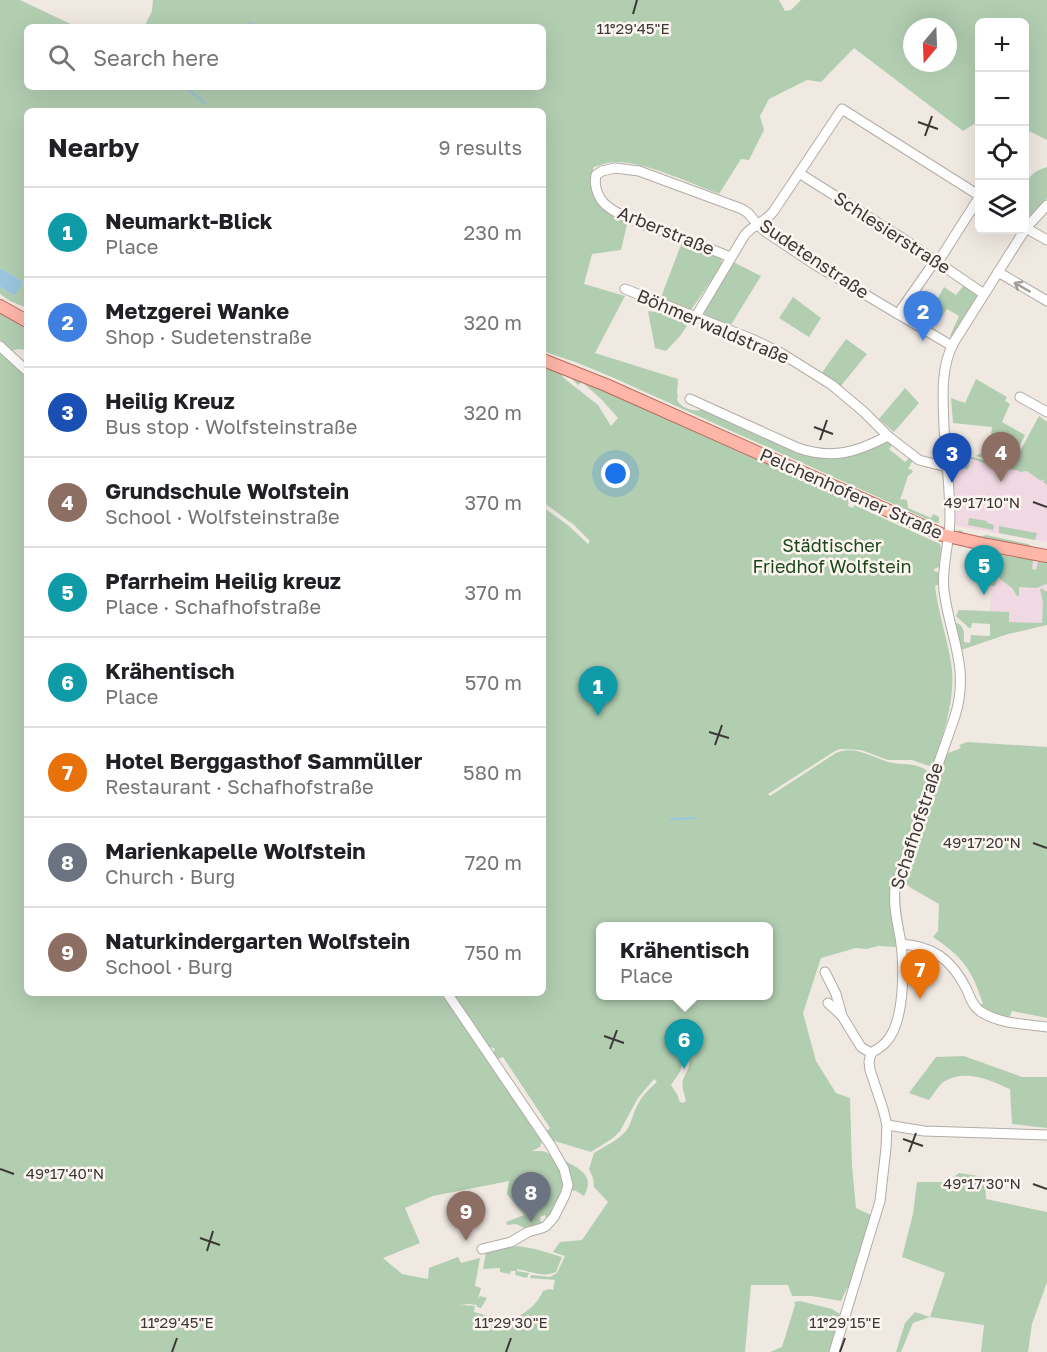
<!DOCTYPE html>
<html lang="en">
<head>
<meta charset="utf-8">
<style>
  body { margin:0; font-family:"Golos Text",sans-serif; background:#f2f2f2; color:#202124 }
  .controls { position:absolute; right:18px; top:18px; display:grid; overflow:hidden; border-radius:9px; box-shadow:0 6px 24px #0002 }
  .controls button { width:54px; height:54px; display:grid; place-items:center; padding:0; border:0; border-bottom:2px solid #e0e0e0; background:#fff; color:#202124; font:30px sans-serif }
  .compass { position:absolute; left:903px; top:18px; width:54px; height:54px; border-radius:50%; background:#fff; box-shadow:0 6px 24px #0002; rotate:199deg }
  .you { position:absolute; left:616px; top:474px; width:21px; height:21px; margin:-15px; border:4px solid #fff; border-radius:50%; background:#1a73e8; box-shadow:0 0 0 9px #1a73e833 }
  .badge { display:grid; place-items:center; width:39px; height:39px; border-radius:50%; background:#9a5825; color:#fff; font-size:20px; font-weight:700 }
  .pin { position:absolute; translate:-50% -50px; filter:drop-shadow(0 2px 3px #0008) }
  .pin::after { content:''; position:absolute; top:32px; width:21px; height:18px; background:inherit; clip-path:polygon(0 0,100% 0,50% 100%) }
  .popup { position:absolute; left:596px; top:922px; width:177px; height:78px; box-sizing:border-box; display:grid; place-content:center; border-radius:9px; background:#fff; filter:drop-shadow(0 2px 4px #0005); font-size:20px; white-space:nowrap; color:#757577 }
  .popup b { font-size:22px; color:#202124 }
  .popup::after { content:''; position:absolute; left:50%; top:100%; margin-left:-12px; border:12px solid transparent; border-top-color:#fff }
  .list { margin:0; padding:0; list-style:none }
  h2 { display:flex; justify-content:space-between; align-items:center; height:78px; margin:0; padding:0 24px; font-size:26px }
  h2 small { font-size:20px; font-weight:400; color:#757577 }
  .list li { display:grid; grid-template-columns:39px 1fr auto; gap:18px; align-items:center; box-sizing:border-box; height:90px; padding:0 24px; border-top:2px solid #e0e0e0 }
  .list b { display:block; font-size:22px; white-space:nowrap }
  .list p { margin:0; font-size:20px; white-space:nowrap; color:#757577 }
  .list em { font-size:20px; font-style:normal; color:#757577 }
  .icon { flex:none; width:33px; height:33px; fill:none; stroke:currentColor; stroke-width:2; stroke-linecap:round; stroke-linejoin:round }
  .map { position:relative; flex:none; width:1047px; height:1352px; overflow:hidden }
  .search { position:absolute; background:#fff; box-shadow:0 6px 24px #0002; left:24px; top:24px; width:522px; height:66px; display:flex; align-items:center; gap:15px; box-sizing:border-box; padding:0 21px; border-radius:9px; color:#757577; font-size:22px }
  .panel { position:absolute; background:#fff; box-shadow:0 6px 24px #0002; left:24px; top:108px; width:522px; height:888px; border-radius:9px }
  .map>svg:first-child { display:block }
  .education { fill:#f1d9e3 }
  .green { fill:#b2ceb1; fill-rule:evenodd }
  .water { fill:#9bc5df }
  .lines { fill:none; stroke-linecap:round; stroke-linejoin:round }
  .stream { stroke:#9bc5df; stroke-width:2 }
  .minor-casing { stroke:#b2aca6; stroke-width:11 }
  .major-casing { stroke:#b96b5b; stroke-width:14 }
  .minor { stroke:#fff; stroke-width:9 }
  .major { stroke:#feb6a9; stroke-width:12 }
  .oneway { stroke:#9d9c9a }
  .ticks { fill:none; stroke:#3b3836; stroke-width:2 }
  .labels { text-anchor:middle; stroke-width:5; stroke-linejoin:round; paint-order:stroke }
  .street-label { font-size:18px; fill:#3b3836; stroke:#fdf6f0 }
  .park-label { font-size:18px; fill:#1a481b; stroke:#fdf6f0 }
  .ticks-label { font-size:15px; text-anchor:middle; fill:#3b3836; stroke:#fdf6f0; stroke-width:5; stroke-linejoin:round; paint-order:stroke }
</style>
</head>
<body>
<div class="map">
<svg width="1047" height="1352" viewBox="0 0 1047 1352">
  <rect width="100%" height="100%" fill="#f0e9e2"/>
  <g class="education">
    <path d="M1039 416 1047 422V542L956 526 953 456 973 457 999 465 1012 466Z"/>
    <path d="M989 554 1047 563V625L1008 634 990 613 991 590 985 586 987 560Z"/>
  </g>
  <g class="green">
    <path d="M0 0H20L77 27H27V87H543V27H144L152 11 153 0H779L785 11 791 10 801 0H1047V140L1025 129 1024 22H980L979 121 963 131 854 48 821 82 807 80 769 99 760 116 764 130 749 160 741 159 719 194C689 183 647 162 616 162 608 162 601 165 594 167 582 198 607 207 628 220L621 250 592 254 584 284 625 296 595 353 678 379 677 394H678L677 400C681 408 695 413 704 409L787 447 843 457 861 453 884 441H888L893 444 889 449 905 462 910 457 913 460 908 469H911L913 472 908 476 900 500 903 499 907 500 908 508 931 518 933 514 939 517V523L933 522 893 504 614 378 578 363 543 351V111H27V308L10 301 0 294V287L15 296 24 282 0 268ZM912 27H948V63H912Z"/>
    <path d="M1047 167V198L1025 221C1024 198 1018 175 1047 167Z"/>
    <path d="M682 242 721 258 722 262 719 269 691 310 660 300Z"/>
    <path d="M733 262 761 276 729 328 707 320 703 315Z"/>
    <path d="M964 285 977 296 976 301 953 337 950 336 959 316 947 309 938 322 936 318 941 307 935 303 944 287 956 295Z"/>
    <path d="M793 297 821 318 809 337 779 318Z"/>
    <path d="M0 311 27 326V350L18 349 11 351 0 342Z"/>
    <path d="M648 311 671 314 690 321 680 336 666 351 655 348Z"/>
    <path d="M846 339 867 354 840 387 821 374Z"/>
    <path d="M0 352 27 378V993H543V507L569 526 588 544 590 541 574 525 543 502V364L561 371 562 376 565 379 598 405 611 426 618 418 602 400 582 382 578 385 567 374 849 499 848 506 853 508 854 505 940 544 941 548 939 567 934 569V571L938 572 940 584 935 586C938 612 947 637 951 663 957 697 943 735 932 767L912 760H888L861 750 840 749 835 751 768 794 770 796 836 753C854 745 872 757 888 762 904 766 916 761 930 773L890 897 896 947 878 946 867 949 856 948 821 958 803 1013 816 1061 836 1093 850 1098 852 1166 856 1208 873 1216 850 1288H847L841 1301 812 1296H792L788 1285H751L745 1352H0ZM600 926H768V996H600ZM486 1045 495 1049 493 1053 496 1060 503 1057 550 1128 544 1133 548 1139 591 1152 613 1138 620 1131 638 1098 654 1079 657 1082C650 1088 642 1096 638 1104 633 1112 632 1123 626 1131 617 1141 605 1146 594 1153L589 1169 593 1178 594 1187 608 1202 582 1240 560 1242 553 1252 565 1256 557 1273 550 1277 531 1275 530 1278 555 1280 553 1290 549 1289 543 1291C535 1308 524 1313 509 1322L474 1312 475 1306 460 1305 469 1304 477 1305V1307L481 1308 487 1298 480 1296 478 1299 481 1288 475 1286 480 1258 461 1263 458 1257 429 1268 428 1279 402 1274 383 1258 420 1243 405 1208 433 1196 509 1181 507 1194 524 1215 506 1222 507 1225 516 1224 526 1229 542 1226 540 1217 545 1215 547 1221C565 1188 571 1189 550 1155 546 1150 539 1151 532 1151L540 1147 542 1142 481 1050ZM686 1059 689 1061C690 1070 685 1073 683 1080 681 1087 685 1095 686 1101L683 1103 680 1102 677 1094 671 1085 680 1072 682 1065Z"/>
    <path d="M976 379 1007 397 1005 401 1010 404 1002 422 1025 435 1011 464 975 456C988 452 991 440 992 427L953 423 951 398 965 403Z"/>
    <path d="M905 388 919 403 894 432 879 419Z"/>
    <path d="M1039 416 1047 422V485L1043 482 1044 480 1043 479 1041 481 1027 471 1020 472 1017 470 997 468 973 459H970L968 469H964V461L958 460V471H954L953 456 973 457 999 465 1012 466Z"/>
    <path d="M969 518 987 521V523L994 525 993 530 968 525Z"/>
    <path d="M999 526 1037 533 1035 540 999 533Z"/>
    <path d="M958 530 963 531 962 533 979 537 986 535 1028 544 1031 546V547L981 539 958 533Z"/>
    <path d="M988 554H992L1033 560 1032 569 1036 570 1038 561 1047 563V584L1036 588 1019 587V596H1017L1012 588 1000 579 995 570 990 568V565L992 564 993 556H989L988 565H986Z"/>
    <path d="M986 570C993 570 994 575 997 580L995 586H985Z"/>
    <path d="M1040 589H1044V591H1047V625L1008 634 961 650 954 622C965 625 964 632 964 642L970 643 971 635 990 636V624L972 623 971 628H969L956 616 959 610 1009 612V622L1042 623 1043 602Z"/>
    <path d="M967 742 1047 747V1018L1012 1011 1009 1018 989 1011 978 1004H983C972 970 963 957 933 937L938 931 939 904 911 888 903 881 946 754 961 748 959 745Z"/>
    <path d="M964 1056 1022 1077H1047V1128L1012 1124 1010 1089C989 1080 967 1069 945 1081 939 1084 934 1094 929 1100L909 1093 936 1057Z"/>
    <path d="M563 1160C579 1168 596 1176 584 1196L576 1191 570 1190Z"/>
    <path d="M959 1173 985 1177 986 1199 1047 1212V1282L1032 1324 1028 1352H981L984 1325 930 1317 913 1323 901 1352H896L905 1323 915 1312 930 1317 945 1273 902 1257 913 1214 917 1182H947Z"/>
    <path d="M518 1246 535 1249 562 1257 556 1272C543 1278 530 1271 517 1269V1271L529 1273 527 1278 515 1275 516 1271H511L510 1274 500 1272V1268L483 1269 486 1252Z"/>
    <path d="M800 1301 832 1309 840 1314 841 1317 831 1352H770L782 1347 795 1305 794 1302Z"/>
  </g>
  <path class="water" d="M0 268 24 282 15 296 0 287Z"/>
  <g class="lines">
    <g class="stream">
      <path d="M250 22 255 27"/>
      <path d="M188 89 205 103"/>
      <path d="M670 819 695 818"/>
    </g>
    <g class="minor-casing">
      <g id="minor">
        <path d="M799 173 905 240 984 294"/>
        <path d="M1024 227 1047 240"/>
        <path d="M730 257C709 248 687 240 665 232 648 226 613 215 602 201 597 194 594 184 596 175L602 171 615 168 639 171 742 209 748 213 758 225 766 232 817 266 952 346"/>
        <path d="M938 262 980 196"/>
        <path d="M998 272 1047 301"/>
        <path d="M625 289 752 339 781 353 832 385 864 412 888 436 919 460 947 467"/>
        <path d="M898 314 935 261"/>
        <path d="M695 318 744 236C752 225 764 223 773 212L842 109 980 196"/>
        <path d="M0 346 27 371"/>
        <path d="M1020 397 1047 412"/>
        <path d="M690 399 798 448C833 460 857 452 888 436"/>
        <path d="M901 944C933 946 951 959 966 988 970 996 972 1006 980 1011 998 1024 1026 1024 1047 1027"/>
        <path d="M825 972 836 994 842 1016"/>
        <path d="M447 993 551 1146 564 1169 568 1185 565 1195 554 1217 546 1226 542 1228 528 1232 511 1242 482 1249"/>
        <path d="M828 1003 842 1016 861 1047 871 1053"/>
        <path d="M887 1125 924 1131 1047 1135"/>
        <path d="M834 1352 880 1201 886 1148 887 1125 883 1109 870 1070 869 1062 871 1053C876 1050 882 1047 886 1042 905 1022 904 968 901 943 898 925 893 907 895 888L955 716C970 668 950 637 944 591 941 566 950 542 950 518 950 488 946 457 944 427 943 398 940 368 954 342L1026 228 1047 205"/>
      </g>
    </g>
    <g class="major-casing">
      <g id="major">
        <path d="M0 306 27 321"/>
        <path d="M543 360 606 385 943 535 987 545 1047 556"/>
      </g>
    </g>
    <use href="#minor" class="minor"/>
    <use href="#major" class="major"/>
  </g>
  <defs><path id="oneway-shaft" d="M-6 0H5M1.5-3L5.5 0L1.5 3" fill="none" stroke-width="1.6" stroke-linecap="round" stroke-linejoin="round" transform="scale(1.5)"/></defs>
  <use class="oneway" href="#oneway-shaft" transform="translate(1022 287) rotate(-150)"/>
  <path class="ticks" d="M633 14 637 0M918 122 938 129M925 136 932 116M814 427 833 434M820 440 827 420M1033 502 1047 507M709 732 729 738M715 745 722 725M1033 843 1047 848M604 1036 624 1043M610 1049 617 1030M903 1139 923 1146M909 1152 916 1133M0 1169 14 1174M1033 1184 1047 1189M200 1238 220 1245M207 1251 213 1231M172 1352 177 1338M506 1352 511 1338M840 1352 845 1338"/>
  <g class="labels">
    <g class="street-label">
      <text transform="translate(666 231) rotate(22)" y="6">Arberstraße</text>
      <text transform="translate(892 233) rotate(33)" y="6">Schlesierstraße</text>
      <text transform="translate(814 259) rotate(34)" y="6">Sudetenstraße</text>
      <text transform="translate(713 327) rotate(23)" y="6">Böhmerwaldstraße</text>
      <text transform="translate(851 494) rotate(24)" y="6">Pelchenhofener Straße</text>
      <text transform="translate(917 826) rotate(-72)" y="6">Schafhofstraße</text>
    </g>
    <g class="park-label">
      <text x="832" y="552">Städtischer<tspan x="832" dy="21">Friedhof Wolfstein</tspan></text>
    </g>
  </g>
  <g class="ticks-label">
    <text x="633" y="34">11°29'45"E</text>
    <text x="982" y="508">49°17'10"N</text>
    <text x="982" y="848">49°17'20"N</text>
    <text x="65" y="1179">49°17'40"N</text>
    <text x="982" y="1189">49°17'30"N</text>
    <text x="177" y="1328">11°29'45"E</text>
    <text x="511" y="1328">11°29'30"E</text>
    <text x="845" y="1328">11°29'15"E</text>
  </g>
</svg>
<div class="controls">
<button>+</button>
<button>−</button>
<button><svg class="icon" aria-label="locate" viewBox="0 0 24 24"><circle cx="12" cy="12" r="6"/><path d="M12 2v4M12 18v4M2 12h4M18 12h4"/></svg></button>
<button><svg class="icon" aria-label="layers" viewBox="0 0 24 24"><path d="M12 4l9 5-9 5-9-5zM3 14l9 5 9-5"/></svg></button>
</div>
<svg class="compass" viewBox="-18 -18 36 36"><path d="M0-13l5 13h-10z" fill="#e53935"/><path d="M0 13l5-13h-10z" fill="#757577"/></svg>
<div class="you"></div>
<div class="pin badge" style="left:598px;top:716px;background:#0f9aa8">1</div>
<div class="pin badge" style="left:923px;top:341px;background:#3f7fe0">2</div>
<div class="pin badge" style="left:952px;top:483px;background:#1a4fb4">3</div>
<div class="pin badge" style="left:1001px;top:482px;background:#8d6e63">4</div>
<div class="pin badge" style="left:984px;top:595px;background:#0f9aa8">5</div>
<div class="pin badge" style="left:684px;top:1069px;background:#0f9aa8">6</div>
<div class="popup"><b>Krähentisch</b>Place</div>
<div class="pin badge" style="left:920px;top:999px;background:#e8710a">7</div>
<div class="pin badge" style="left:531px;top:1222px;background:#6b7280">8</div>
<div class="pin badge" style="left:466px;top:1241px;background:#8d6e63">9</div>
<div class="search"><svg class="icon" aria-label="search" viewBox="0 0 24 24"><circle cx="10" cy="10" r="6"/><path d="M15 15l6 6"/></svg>Search here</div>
<section class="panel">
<h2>Nearby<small>9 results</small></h2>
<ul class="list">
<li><span class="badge" style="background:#0f9aa8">1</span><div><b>Neumarkt-Blick</b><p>Place</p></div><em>230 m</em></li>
<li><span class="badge" style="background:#3f7fe0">2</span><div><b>Metzgerei Wanke</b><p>Shop · Sudetenstraße</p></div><em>320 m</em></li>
<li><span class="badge" style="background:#1a4fb4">3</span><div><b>Heilig Kreuz</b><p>Bus stop · Wolfsteinstraße</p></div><em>320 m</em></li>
<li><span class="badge" style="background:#8d6e63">4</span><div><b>Grundschule Wolfstein</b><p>School · Wolfsteinstraße</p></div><em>370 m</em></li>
<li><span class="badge" style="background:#0f9aa8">5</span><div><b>Pfarrheim Heilig kreuz</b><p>Place · Schafhofstraße</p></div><em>370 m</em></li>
<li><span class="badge" style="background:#0f9aa8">6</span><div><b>Krähentisch</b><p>Place</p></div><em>570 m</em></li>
<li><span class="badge" style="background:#e8710a">7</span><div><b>Hotel Berggasthof Sammüller</b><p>Restaurant · Schafhofstraße</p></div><em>580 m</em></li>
<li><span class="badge" style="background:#6b7280">8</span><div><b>Marienkapelle Wolfstein</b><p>Church · Burg</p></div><em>720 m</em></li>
<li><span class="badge" style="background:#8d6e63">9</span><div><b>Naturkindergarten Wolfstein</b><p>School · Burg</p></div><em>750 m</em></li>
</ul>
</section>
</div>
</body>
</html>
